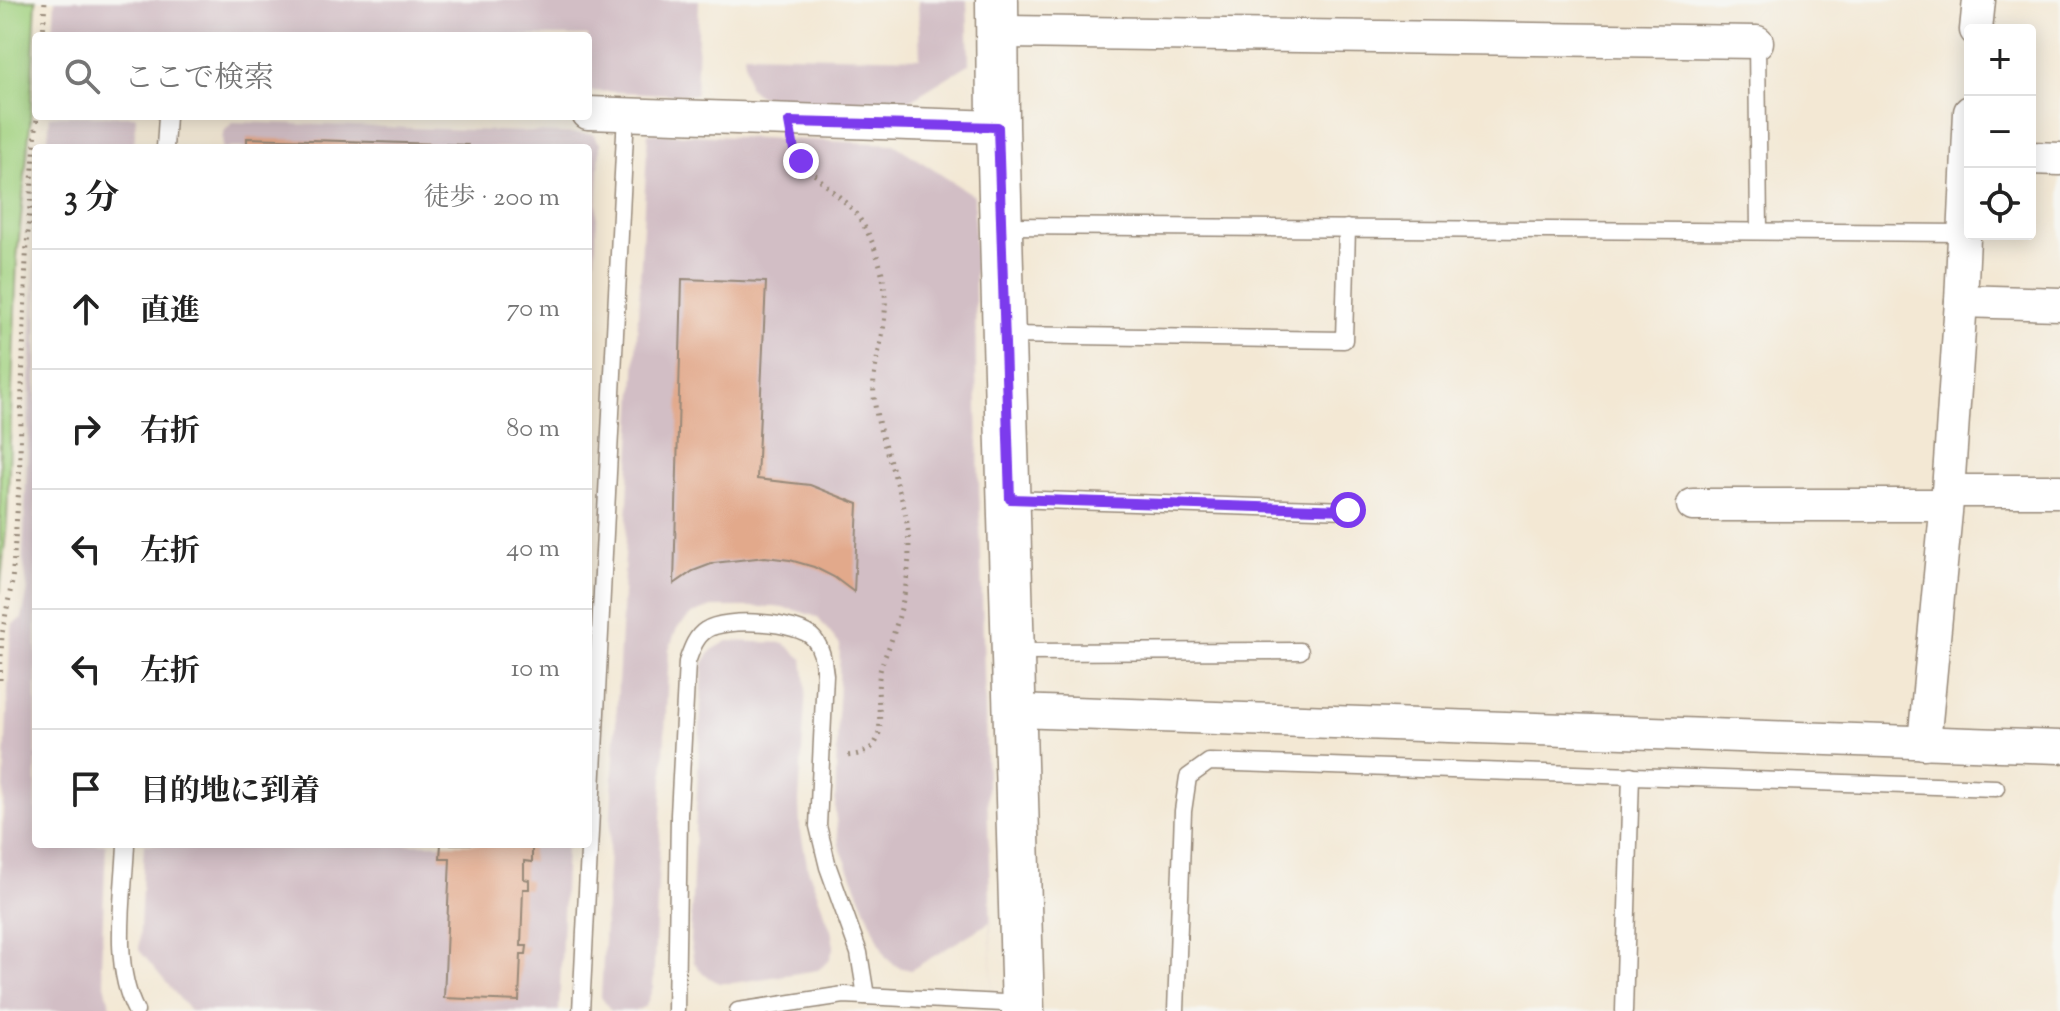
<!DOCTYPE html>
<html lang="ja">
<head>
<meta charset="utf-8">
<style>
  body { margin:0; font-family:"Sorts Mill Goudy","Noto Serif JP",serif; background:#f6f6f6; color:#222 }
  .controls { position:absolute; right:24px; top:24px; display:grid; overflow:hidden; border-radius:8px; box-shadow:0 4px 20px #0003 }
  .controls button { width:72px; height:72px; display:grid; place-items:center; padding:0; border:0; border-bottom:2px solid #e0e0e0; background:#fff; color:#222; font:40px sans-serif }
  .stop { position:absolute; width:24px; height:24px; margin:-18px; border:6px solid #7c3aed; border-radius:50%; background:#fff }
  .stop.end { background:#7c3aed; border-color:#fff; box-shadow:0 2px 8px #0008 }
  .list { margin:0; padding:0; list-style:none }
  h2 { display:flex; justify-content:space-between; align-items:center; height:104px; margin:0; padding:0 32px; font-size:34px }
  h2 small { font-size:26px; font-weight:400; color:#767676 }
  .list li { display:grid; grid-template-columns:52px 1fr auto; gap:24px; align-items:center; box-sizing:border-box; height:120px; padding:0 32px; border-top:2px solid #e0e0e0 }
  .list b { display:block; font-size:30px; white-space:nowrap }
  .list em { font-size:26px; font-style:normal; color:#767676 }
  .icon { flex:none; width:44px; height:44px; fill:none; stroke:currentColor; stroke-width:2; stroke-linecap:round; stroke-linejoin:round }
  .map { position:relative; flex:none; width:2060px; height:1011px; overflow:hidden }
  .search { position:absolute; background:#fff; box-shadow:0 4px 20px #0003; left:32px; top:32px; width:560px; height:88px; display:flex; align-items:center; gap:20px; box-sizing:border-box; padding:0 28px; border-radius:8px; color:#767676; font-size:30px }
  .panel { position:absolute; background:#fff; box-shadow:0 4px 20px #0003; left:32px; top:144px; width:560px; height:704px; border-radius:8px }
  .map>svg:first-child { display:block }
  .industrial { fill:#d2bec5 }
  .green { fill:#a1d17f; stroke:#6e7e4e; stroke-width:2 }
  .building { fill:#e2a98b }
  .lines { fill:none; stroke-linecap:round; stroke-linejoin:round }
  .service-casing { stroke:#978979; stroke-width:19 }
  .minor-casing { stroke:#978979; stroke-width:35 }
  .tertiary-casing { stroke:#978979; stroke-width:45 }
  .path { stroke:#978979; stroke-width:5; stroke-dasharray:2 6; stroke-linecap:butt }
  .service { stroke:#fff; stroke-width:16 }
  .minor { stroke:#fff; stroke-width:32 }
  .tertiary { stroke:#fff; stroke-width:42 }
  .route { stroke:#7c3aed; stroke-width:10 }
</style>
</head>
<body>
<div class="map">
<svg width="2060" height="1011" viewBox="0 0 2060 1011">
  <rect width="100%" height="100%" fill="#f6f6f2"/>
  <filter id="ink" filterUnits="userSpaceOnUse"><feTurbulence type="fractalNoise" baseFrequency=".0125" numOctaves="2"/><feDisplacementMap in="SourceGraphic" scale="16" xChannelSelector="R" yChannelSelector="G"/><feConvolveMatrix kernelMatrix="1 2 1 2 8 2 1 2 1" color-interpolation-filters="sRGB"/></filter>
  <filter id="wash" filterUnits="userSpaceOnUse"><feTurbulence type="fractalNoise" baseFrequency=".006" numOctaves="4" result="noise"/><feDisplacementMap in="SourceGraphic" scale="32" xChannelSelector="R" yChannelSelector="G"/><feGaussianBlur stdDeviation="1.8" result="paint"/><feColorMatrix in="noise" values="0 0 0 0 0 0 0 0 0 0 0 0 0 0 0 0 0 1.4 0 .05"/><feComposite in="paint" operator="in"/></filter>
  <g filter="url(#wash)">
    <rect width="100%" height="100%" fill="#f3e8d4"/>
    <g class="industrial">
      <path d="M55 0H699L696 95 588 91V36H53Z"/>
      <path d="M918 0H967L969 64 899 107 777 101 758 95 748 86 744 54 920 58Z"/>
      <path d="M50 116H136L134 148H47Z"/>
      <path d="M234 122 593 134 600 144 588 415V148H222L223 132Z"/>
      <path d="M648 133 894 144 974 196 976 370 993 1011 990 922 911 970 898 967 886 958 839 845 835 811 840 645 817 617 796 610 775 607H712L692 614 677 628 669 649 653 987 646 1006 635 1011H611L601 997Z"/>
      <path d="M36 250V844H106L101 967 110 1005 115 1011H0V880L10 644 13 624 22 619 28 590 23 558Z"/>
      <path d="M728 641 784 643 803 659 806 687 799 801 800 828 808 869 831 930 834 946 829 961 818 970 733 983H719L703 974 694 962 690 941 703 663 712 650Z"/>
      <path d="M144 844H566L559 1011H190L139 950Z"/>
    </g>
    <path class="green" d="M0 0H36L30 124 17 259 7 521 0 593Z"/>
    <g id="blocks">
      <g class="building">
        <path d="M247 138 468 145V148H247Z"/>
        <path d="M682 279 766 282 757 479 810 485 858 504 854 592 834 577 814 567 790 560 765 557 714 563 693 571 674 584Z"/>
        <path d="M441 844H532V862L524 861V879L529 880V889H523L521 946H527L526 954H521L519 1001 444 998 450 858H440Z"/>
      </g>
    </g>
  </g>
  <g filter="url(#ink)">
    <use href="#blocks" fill-opacity="0" stroke="#978979" stroke-width="2"/>
    <g class="lines">
      <g class="service-casing">
        <g id="service">
          <path d="M1757 42 1759 231"/>
          <path d="M165 148 167 116"/>
          <path d="M1003 226 1962 233"/>
          <path d="M1006 335 1344 340 1347 228"/>
          <path d="M1010 499 1348 510"/>
          <path d="M1015 652 1300 651"/>
          <path d="M126 844C124 896 111 963 136 1011"/>
          <path d="M581 1011 626 114"/>
          <path d="M676 1011 679 815 687 662C691 651 695 637 706 630 725 617 799 621 814 639 823 650 823 662 825 675L818 826 828 867 859 953 866 996"/>
          <path d="M738 1011 844 995 1023 1004"/>
          <path d="M1176 1011 1183 811 1188 777 1209 762 1996 788"/>
          <path d="M1624 1011 1631 775"/>
        </g>
      </g>
      <g class="minor-casing">
        <g id="minor">
          <path d="M1976 30 1979 0"/>
          <path d="M999 32 1757 42"/>
          <path d="M588 113 998 127"/>
          <path d="M2030 158 2060 159"/>
          <path d="M1961 301 2060 304"/>
          <path d="M1948 491H2060"/>
          <path d="M1693 505H1946"/>
          <path d="M1016 711 2060 747"/>
          <path d="M1924 743 1948 491 1961 301 1970 112"/>
        </g>
      </g>
      <g class="tertiary-casing">
        <path id="tertiary" d="M997 0 998 127 1023 1011"/>
      </g>
      <g class="path">
        <path d="M43 36 45 0"/>
        <path d="M794 150C808 172 831 188 849 206 863 220 873 241 878 259 887 286 887 309 882 336 878 357 872 375 874 396 878 443 903 484 908 531 912 569 903 608 890 644 886 655 880 666 879 678 874 714 897 754 843 756"/>
        <path d="M0 680 2 634 12 582 19 486 26 258 37 116"/>
      </g>
      <use href="#service" class="service"/>
      <use href="#minor" class="minor"/>
      <use href="#tertiary" class="tertiary"/>
    </g>
  </g>
  <g class="lines" filter="url(#ink)">
    <path class="route" d="M801 161 794 150 789 122 998 127 1010 499 1348 510"/>
  </g>
</svg>
<div class="controls">
<button>+</button>
<button>−</button>
<button><svg class="icon" aria-label="locate" viewBox="0 0 24 24"><circle cx="12" cy="12" r="6"/><path d="M12 2v4M12 18v4M2 12h4M18 12h4"/></svg></button>
</div>
<div class="stop" style="left:1348px;top:510px"></div>
<div class="stop end" style="left:801px;top:161px"></div>
<div class="search"><svg class="icon" aria-label="search" viewBox="0 0 24 24"><circle cx="10" cy="10" r="6"/><path d="M15 15l6 6"/></svg>ここで検索</div>
<section class="panel">
<h2>3 分<small>徒歩 · 200 m</small></h2>
<ul class="list">
<li><svg class="icon" aria-label="ahead" viewBox="0 0 24 24"><path d="M12 20V5M6 11l6-6 6 6"/></svg><div><b>直進</b></div><em>70 m</em></li>
<li><svg class="icon" aria-label="right" viewBox="0 0 24 24"><path d="M7 20v-9h11M14 6l5 5-5 5"/></svg><div><b>右折</b></div><em>80 m</em></li>
<li><svg class="icon" aria-label="left" viewBox="0 0 24 24"><path d="M17 20v-9H6M10 6l-5 5 5 5"/></svg><div><b>左折</b></div><em>40 m</em></li>
<li><svg class="icon" aria-label="left" viewBox="0 0 24 24"><path d="M17 20v-9H6M10 6l-5 5 5 5"/></svg><div><b>左折</b></div><em>10 m</em></li>
<li><svg class="icon" aria-label="arrive" viewBox="0 0 24 24"><path d="M6 21V4h12l-3 4 3 4H6"/></svg><div><b>目的地に到着</b></div></li>
</ul>
</section>
</div>
</body>
</html>
